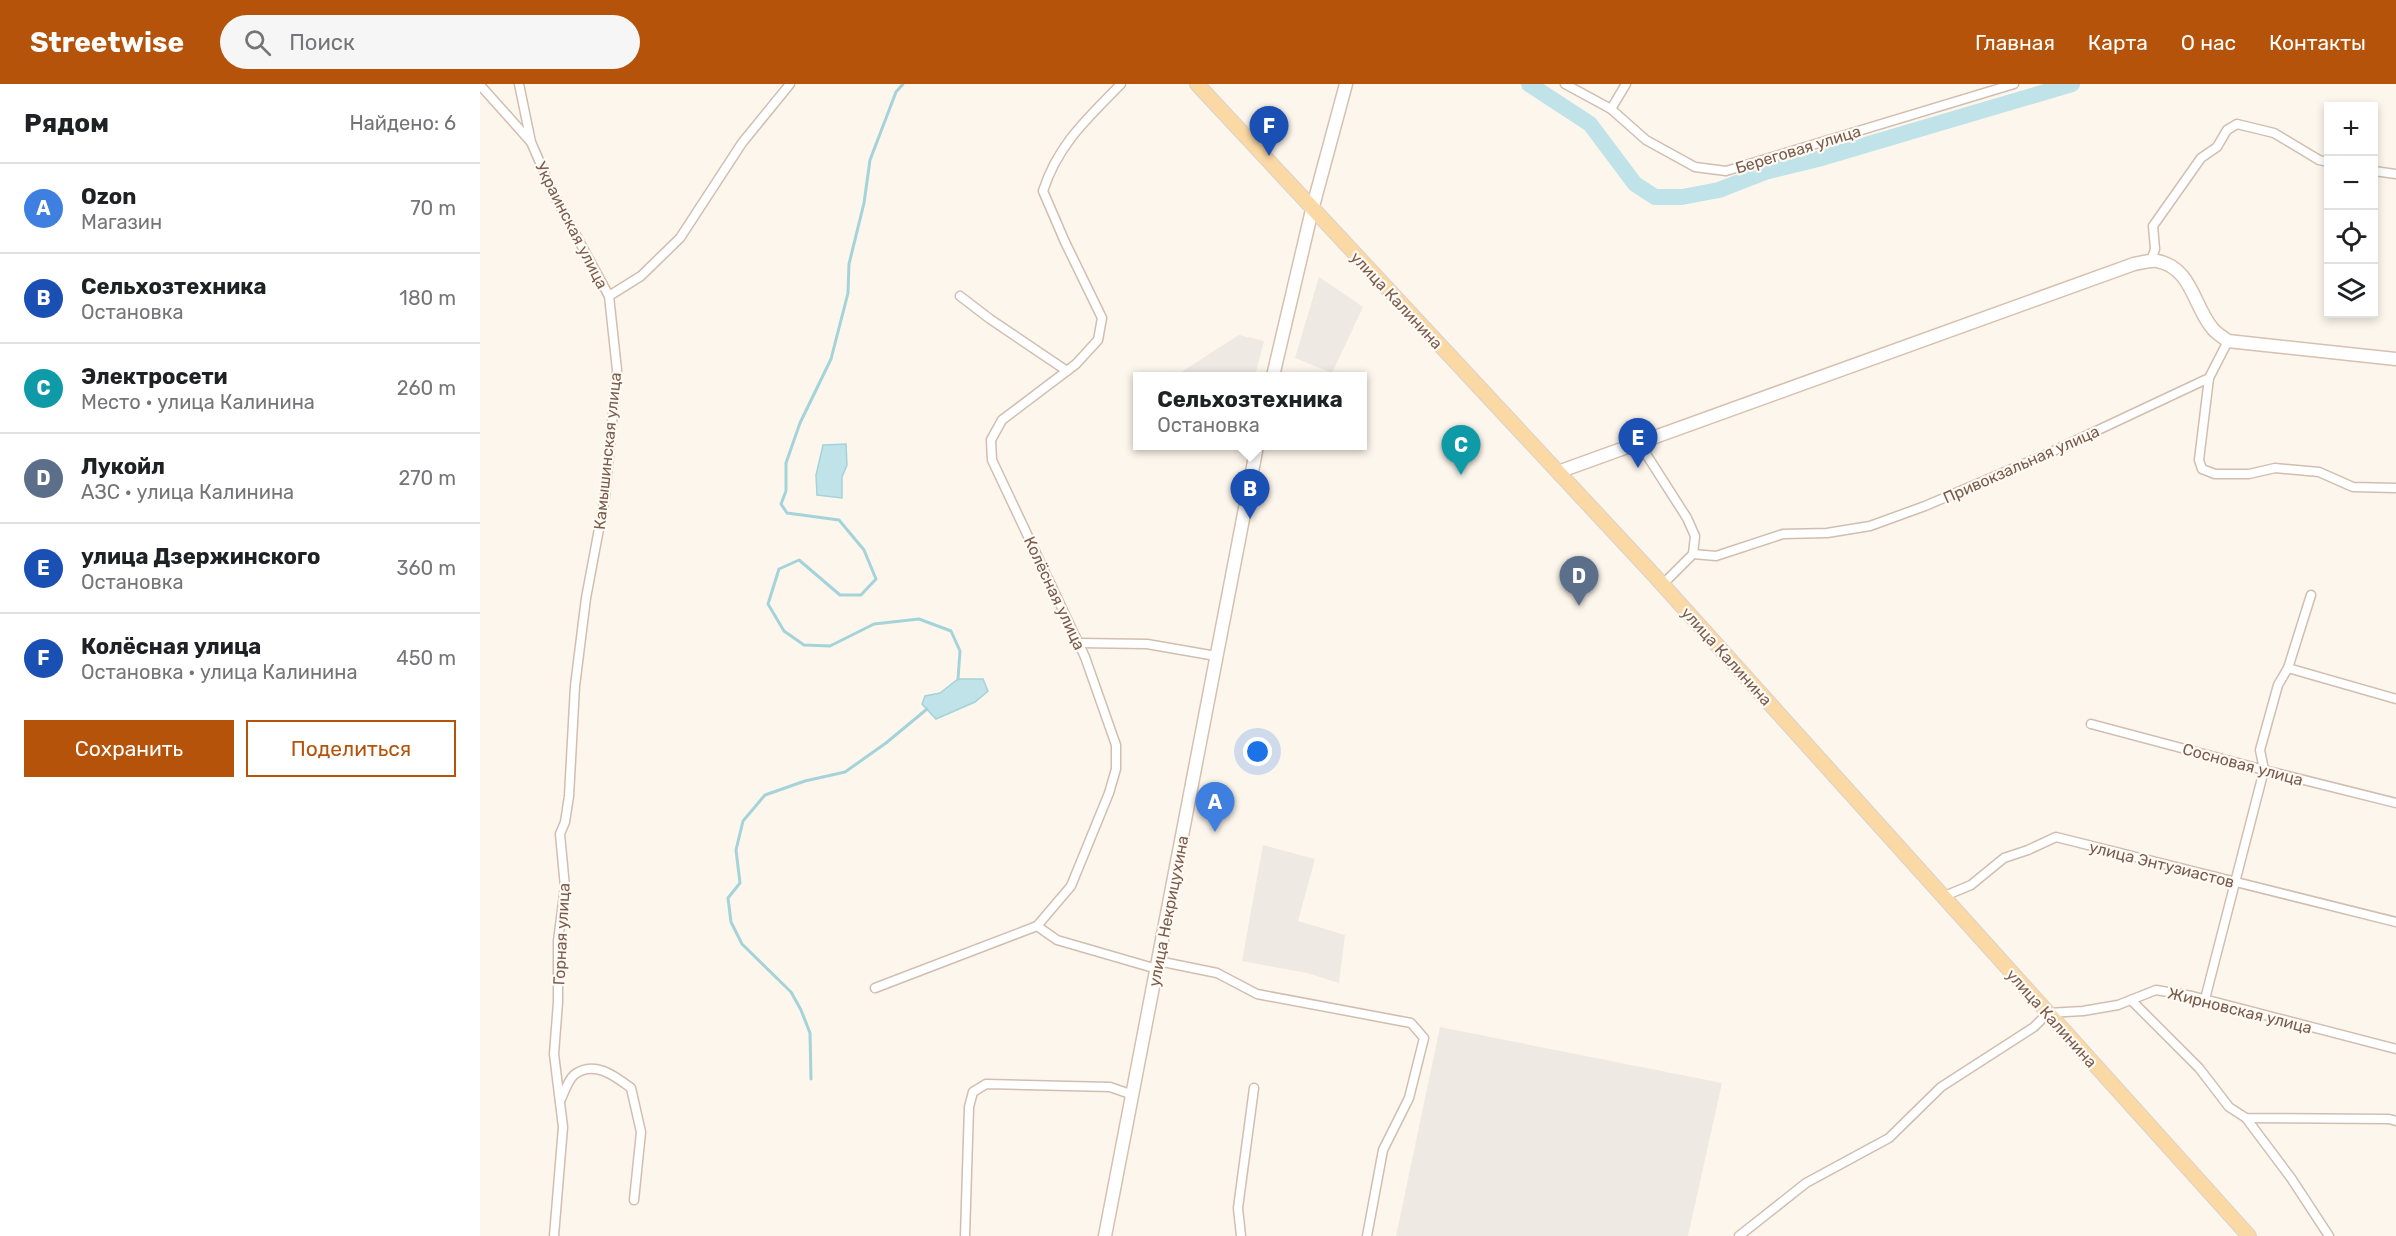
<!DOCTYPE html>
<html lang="ru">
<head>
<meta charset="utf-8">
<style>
  body { margin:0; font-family:Rubik,sans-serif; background:#f6f6f6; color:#202124 }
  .controls { position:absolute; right:18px; top:18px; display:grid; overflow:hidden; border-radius:0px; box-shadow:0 3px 9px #0003 }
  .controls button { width:54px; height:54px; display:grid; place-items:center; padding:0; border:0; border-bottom:2px solid #e0e0e0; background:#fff; color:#202124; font:30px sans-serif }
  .you { position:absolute; left:778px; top:668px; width:21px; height:21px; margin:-15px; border:4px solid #fff; border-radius:50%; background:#1a73e8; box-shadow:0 0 0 9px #1a73e833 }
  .badge { display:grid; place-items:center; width:39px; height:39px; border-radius:50%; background:#b45309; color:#fff; font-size:20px; font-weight:700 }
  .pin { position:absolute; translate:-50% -50px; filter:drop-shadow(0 2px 3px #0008) }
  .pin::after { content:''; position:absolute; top:32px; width:21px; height:18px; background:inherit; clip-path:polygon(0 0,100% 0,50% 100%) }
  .popup { position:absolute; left:653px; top:288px; width:234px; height:78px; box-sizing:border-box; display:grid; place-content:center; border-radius:0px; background:#fff; filter:drop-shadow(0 2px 4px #0005); font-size:20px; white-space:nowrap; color:#757577 }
  .popup b { font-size:22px; color:#202124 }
  .popup::after { content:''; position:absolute; left:50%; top:100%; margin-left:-12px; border:12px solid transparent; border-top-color:#fff }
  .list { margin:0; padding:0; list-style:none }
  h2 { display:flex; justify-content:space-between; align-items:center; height:78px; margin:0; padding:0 24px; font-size:26px }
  h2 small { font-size:20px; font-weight:400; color:#757577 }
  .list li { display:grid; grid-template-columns:39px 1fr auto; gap:18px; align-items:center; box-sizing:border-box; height:90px; padding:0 24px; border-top:2px solid #e0e0e0 }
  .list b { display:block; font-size:22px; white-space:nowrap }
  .list p { margin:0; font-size:20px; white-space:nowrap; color:#757577 }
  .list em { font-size:20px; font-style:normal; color:#757577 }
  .actions { display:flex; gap:12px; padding:18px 24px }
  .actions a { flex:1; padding:14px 0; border:2px solid #b45309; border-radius:0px; text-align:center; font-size:21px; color:#b45309 }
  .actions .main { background:#b45309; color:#fff }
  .icon { flex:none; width:33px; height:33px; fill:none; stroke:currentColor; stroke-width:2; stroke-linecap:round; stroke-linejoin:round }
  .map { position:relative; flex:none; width:1916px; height:1152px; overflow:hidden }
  header { display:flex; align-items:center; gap:36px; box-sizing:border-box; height:84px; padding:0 30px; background:#b45309; color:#fff }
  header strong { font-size:28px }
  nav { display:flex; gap:33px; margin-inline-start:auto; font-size:21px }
  .search { width:420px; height:54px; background:#f6f6f6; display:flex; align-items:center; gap:15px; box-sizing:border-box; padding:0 21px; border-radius:33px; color:#757577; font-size:22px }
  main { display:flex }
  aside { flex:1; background:#fff }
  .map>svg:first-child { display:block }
  .industrial { fill:#efe9e4 }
  .water { fill:#bfe3e8; stroke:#a5d3da; stroke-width:1.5 }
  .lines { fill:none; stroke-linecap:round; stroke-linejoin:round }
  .stream { stroke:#a5d3da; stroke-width:3 }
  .river { stroke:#bfe3e8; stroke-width:16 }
  .street-casing { stroke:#d1beb0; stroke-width:11 }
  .secondary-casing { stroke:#d6c0b0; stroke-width:15 }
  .primary-casing { stroke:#dad1cd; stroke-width:16 }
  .street { stroke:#fff; stroke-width:8 }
  .secondary { stroke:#fff; stroke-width:12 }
  .primary { stroke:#fbd9a5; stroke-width:14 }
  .labels { text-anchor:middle; stroke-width:4.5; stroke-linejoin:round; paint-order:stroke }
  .street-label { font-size:16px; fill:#7a5c4d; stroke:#fffaf3 }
</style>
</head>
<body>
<header>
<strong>Streetwise</strong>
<div class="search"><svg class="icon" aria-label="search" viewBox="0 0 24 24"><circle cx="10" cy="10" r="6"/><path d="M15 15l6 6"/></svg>Поиск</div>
<nav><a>Главная</a><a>Карта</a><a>О нас</a><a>Контакты</a></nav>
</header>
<main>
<aside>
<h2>Рядом<small>Найдено: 6</small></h2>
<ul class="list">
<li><span class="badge" style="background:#3f7fe0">A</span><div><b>Ozon</b><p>Магазин</p></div><em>70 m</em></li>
<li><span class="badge" style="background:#1a4fb4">B</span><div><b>Сельхозтехника</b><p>Остановка</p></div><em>180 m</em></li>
<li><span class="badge" style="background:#0f9aa8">C</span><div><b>Электросети</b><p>Место · улица Калинина</p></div><em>260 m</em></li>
<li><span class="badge" style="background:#5c6f8a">D</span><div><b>Лукойл</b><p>АЗС · улица Калинина</p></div><em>270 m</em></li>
<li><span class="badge" style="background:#1a4fb4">E</span><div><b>улица Дзержинского</b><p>Остановка</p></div><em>360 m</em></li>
<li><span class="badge" style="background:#1a4fb4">F</span><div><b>Колёсная улица</b><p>Остановка · улица Калинина</p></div><em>450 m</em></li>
</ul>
<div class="actions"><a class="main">Сохранить</a><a>Поделиться</a></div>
</aside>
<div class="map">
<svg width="1916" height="1152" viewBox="0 0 1916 1152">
  <rect width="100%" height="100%" fill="#fdf6ec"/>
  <g class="industrial">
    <path d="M839 193 883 223 852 289 815 274Z"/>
    <path d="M759 251 784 257 775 292H695Z"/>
    <path d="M783 761 835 775 818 837 865 851 859 899 827 889 762 877Z"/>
    <path d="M960 943 1242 999 1208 1152H916Z"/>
  </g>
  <g class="water">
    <path d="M366 360 367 381 362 393V414L337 411 336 391 343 361Z"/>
    <path d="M478 595H503L508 607 495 618 456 635 442 620 445 612 460 609Z"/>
  </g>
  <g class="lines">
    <g class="stream">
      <path d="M423 0 416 8 390 76 384 119 369 180 368 209 351 275 320 339 306 379V407L301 420 307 429 359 436 384 466 396 495 381 511H360L319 476 299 485 288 520 304 547 324 561 350 562 394 540 439 535 471 547 480 567 478 595"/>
      <path d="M331 995 330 949 321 926 311 908 262 860 251 838 248 814 260 799 256 766 263 737 285 711 325 697 365 688 406 659 447 625"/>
    </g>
    <path class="river" d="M1049 0 1110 40 1155 100 1175 113H1202L1239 106 1285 88 1338 75 1592 0"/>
    <g class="street-casing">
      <g id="street">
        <path d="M39 0 51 58 74 111 129 212 137 286 125 413 106 514 95 602 89 712 85 738 80 750 85 803 78 857V918L74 970 83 1043 74 1152"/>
        <path d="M1085 0 1131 25 1166 56 1215 83 1246 87 1534 0"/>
        <path d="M0 1 50 57"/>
        <path d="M1131 25 1146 0"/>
        <path d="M1894 87 1916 90"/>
        <path d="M1671 177 1675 165 1673 142 1721 74 1737 63 1747 46 1757 40 1794 49 1839 76 1848 78"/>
        <path d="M129 212 161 192 200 154 262 59 310 0"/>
        <path d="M480 212 510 235 587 287"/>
        <path d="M1748 257 1729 294 1719 376 1722 385 1735 390H1769L1795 384 1839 388 1873 403 1916 404"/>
        <path d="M1159 359 1207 434 1215 452 1213 470 1182 501"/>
        <path d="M1213 470 1236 472 1303 450 1347 449 1390 442 1445 422 1567 370 1729 294"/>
        <path d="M599 559 667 560 736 572"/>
        <path d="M1808 584 1916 615"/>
        <path d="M1611 640 1784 686 1916 719"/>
        <path d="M1461 809 1467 811 1491 801 1524 774 1548 766 1576 753 1916 838"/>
        <path d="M557 842 577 856 677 885"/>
        <path d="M678 877 737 889 777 910 931 939 944 954 929 1014 903 1066 887 1152"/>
        <path d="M395 904 557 842 591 802 629 709 636 685V661L605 573 512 376 511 356 522 336 596 280 618 256 622 234 585 158 563 107C578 60 608 34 641 0"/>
        <path d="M1725 915 1784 686 1780 666 1798 601 1808 584 1831 511"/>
        <path d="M1651 916 1719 984 1749 1023 1766 1034 1909 1035 1916 1037"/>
        <path d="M80 1017C84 1009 88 996 94 991 114 975 136 993 151 1004L161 1048 154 1116"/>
        <path d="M1766 1034 1811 1094 1849 1152"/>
        <path d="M485 1152 489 1023 493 1008 506 1000 630 1003 653 1011"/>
        <path d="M761 1152 758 1124 774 1004"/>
        <path d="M1259 1152 1326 1099 1409 1054 1461 1003 1554 943 1568 929 1603 927 1638 921 1676 906 1712 912 1916 965"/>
      </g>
    </g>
    <g class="secondary-casing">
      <g id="secondary">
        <path d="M793 292 832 126 866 0"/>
        <path d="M1078 388 1654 180C1661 179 1670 176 1677 177 1712 183 1714 224 1733 245 1737 250 1743 253 1748 257L1916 275"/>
        <path d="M625 1152 777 362"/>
      </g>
    </g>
    <g class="primary-casing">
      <path id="primary" d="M717 0 1173 490 1769 1152"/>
    </g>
    <use href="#street" class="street"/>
    <use href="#secondary" class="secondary"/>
    <use href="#primary" class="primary"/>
  </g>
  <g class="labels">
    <g class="street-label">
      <text transform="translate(1318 65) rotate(-17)" y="6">Береговая улица</text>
      <text transform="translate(92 141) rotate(63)" y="6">Украинская улица</text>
      <text transform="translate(917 216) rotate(47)" y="6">улица Калинина</text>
      <text transform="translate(127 367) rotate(-84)" y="6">Камышинская улица</text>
      <text transform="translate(1541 380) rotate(-24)" y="6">Привокзальная улица</text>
      <text transform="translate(575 509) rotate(65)" y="6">Колёсная улица</text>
      <text transform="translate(1247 572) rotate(48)" y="6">улица Калинина</text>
      <text transform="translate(1763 680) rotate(15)" y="6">Сосновая улица</text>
      <text transform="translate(1682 780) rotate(14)" y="6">улица Энтузиастов</text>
      <text transform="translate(688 827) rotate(-79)" y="6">улица Некрицухина</text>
      <text transform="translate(81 850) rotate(-87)" y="6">Горная улица</text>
      <text transform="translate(1760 926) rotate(14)" y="6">Жирновская улица</text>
      <text transform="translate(1572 934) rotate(48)" y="6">улица Калинина</text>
    </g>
  </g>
</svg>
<div class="controls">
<button>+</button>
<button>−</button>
<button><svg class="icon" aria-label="locate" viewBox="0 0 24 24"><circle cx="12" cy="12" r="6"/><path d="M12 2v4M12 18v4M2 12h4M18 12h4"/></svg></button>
<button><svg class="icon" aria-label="layers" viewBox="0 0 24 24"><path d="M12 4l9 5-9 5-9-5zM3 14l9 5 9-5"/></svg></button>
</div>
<div class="you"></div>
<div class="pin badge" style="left:735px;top:748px;background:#3f7fe0">A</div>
<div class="pin badge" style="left:770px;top:435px;background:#1a4fb4">B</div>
<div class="popup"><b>Сельхозтехника</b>Остановка</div>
<div class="pin badge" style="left:981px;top:391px;background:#0f9aa8">C</div>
<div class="pin badge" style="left:1099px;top:522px;background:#5c6f8a">D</div>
<div class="pin badge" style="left:1158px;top:384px;background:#1a4fb4">E</div>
<div class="pin badge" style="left:789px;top:72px;background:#1a4fb4">F</div>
</div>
</main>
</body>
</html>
